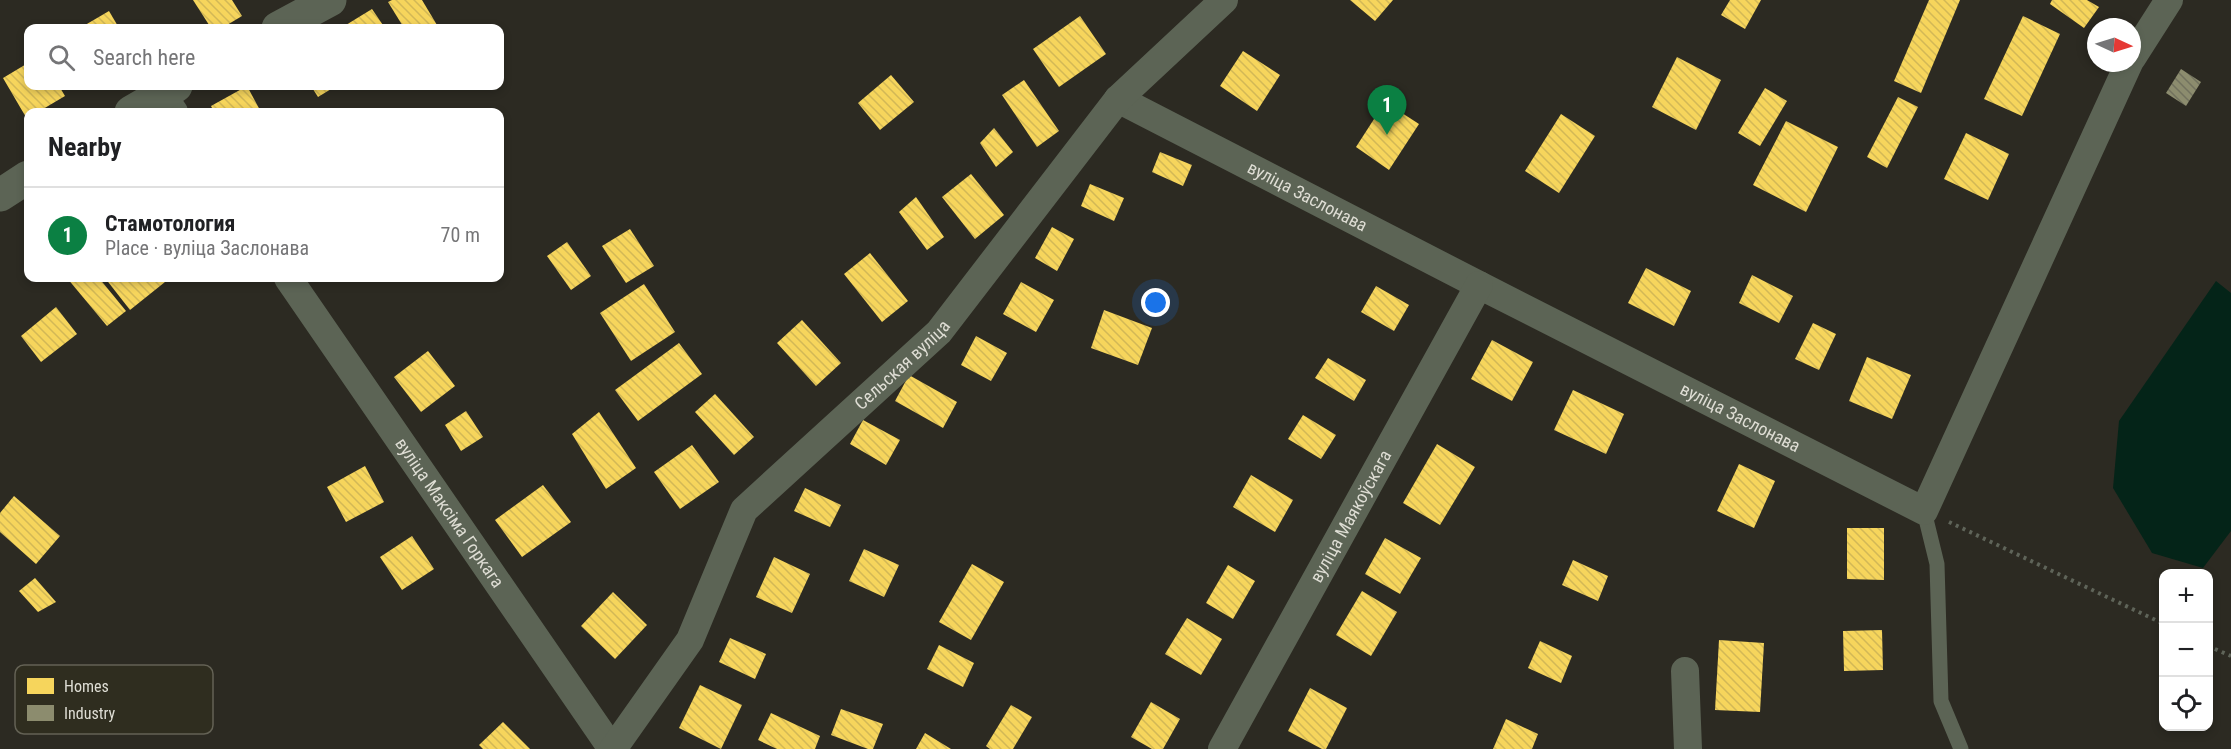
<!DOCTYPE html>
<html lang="en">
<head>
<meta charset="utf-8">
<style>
  body { margin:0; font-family:"Roboto Condensed",sans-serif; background:#f6f6f6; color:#202124 }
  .controls { position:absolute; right:18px; bottom:18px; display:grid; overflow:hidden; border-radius:12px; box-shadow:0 3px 9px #0003 }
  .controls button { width:54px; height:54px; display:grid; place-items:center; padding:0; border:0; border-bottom:2px solid #e0e0e0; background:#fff; color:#202124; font:30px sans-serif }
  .compass { position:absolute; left:2087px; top:18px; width:54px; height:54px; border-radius:50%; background:#fff; box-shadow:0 3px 9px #0003; rotate:94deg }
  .you { position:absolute; left:1156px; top:303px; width:21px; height:21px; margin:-15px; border:4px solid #fff; border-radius:50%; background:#1a73e8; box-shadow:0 0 0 9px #1a73e833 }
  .badge { display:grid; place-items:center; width:39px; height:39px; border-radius:50%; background:#0b8043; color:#fff; font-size:20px; font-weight:700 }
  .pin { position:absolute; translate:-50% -50px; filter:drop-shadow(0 2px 3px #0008) }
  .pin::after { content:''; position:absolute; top:32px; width:21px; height:18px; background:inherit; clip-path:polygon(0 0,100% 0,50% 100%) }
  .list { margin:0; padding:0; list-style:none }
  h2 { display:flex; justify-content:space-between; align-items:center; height:78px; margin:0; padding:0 24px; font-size:26px }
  h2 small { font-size:20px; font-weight:400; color:#757577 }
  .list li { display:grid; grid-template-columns:39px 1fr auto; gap:18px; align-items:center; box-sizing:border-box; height:96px; padding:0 24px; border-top:2px solid #e0e0e0 }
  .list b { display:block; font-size:22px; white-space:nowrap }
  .list p { margin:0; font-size:20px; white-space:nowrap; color:#757577 }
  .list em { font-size:20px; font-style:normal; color:#757577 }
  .icon { flex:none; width:33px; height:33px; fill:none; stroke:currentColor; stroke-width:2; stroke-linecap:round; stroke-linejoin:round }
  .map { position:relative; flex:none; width:2231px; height:749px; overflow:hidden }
  .search { position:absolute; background:#fff; box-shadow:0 3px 9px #0003; left:24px; top:24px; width:480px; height:66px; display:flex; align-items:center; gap:15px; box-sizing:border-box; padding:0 21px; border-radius:12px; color:#757577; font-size:22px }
  .panel { position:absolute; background:#fff; box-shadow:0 3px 9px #0003; left:24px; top:108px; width:480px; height:174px; border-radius:12px }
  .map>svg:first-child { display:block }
  .water { fill:#042418 }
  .homes { fill:url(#homes-back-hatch) }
  .industry { fill:url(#industry-back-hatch) }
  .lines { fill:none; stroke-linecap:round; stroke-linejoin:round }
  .path { stroke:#5f6459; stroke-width:4; stroke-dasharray:3 4.5; stroke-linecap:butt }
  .service { stroke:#5c6455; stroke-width:15 }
  .minor { stroke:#5c6455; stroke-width:28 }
  .tertiary { stroke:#5c6455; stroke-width:33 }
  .labels { text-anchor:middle; stroke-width:6; stroke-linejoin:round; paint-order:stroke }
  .street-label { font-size:18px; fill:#deddd4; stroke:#2f2d1f }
  .key { fill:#2f2d1f; stroke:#646255; stroke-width:1.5 }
  .key-label { font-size:16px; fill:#deddd4 }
</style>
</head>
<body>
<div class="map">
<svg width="2231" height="749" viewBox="0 0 2231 749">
  <defs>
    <pattern id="homes-back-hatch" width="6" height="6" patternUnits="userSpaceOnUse" patternTransform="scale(1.5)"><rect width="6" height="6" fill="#f6d55c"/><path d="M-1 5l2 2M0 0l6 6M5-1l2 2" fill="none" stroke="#d2b856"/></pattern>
    <pattern id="industry-back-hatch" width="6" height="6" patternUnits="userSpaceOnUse" patternTransform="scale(1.5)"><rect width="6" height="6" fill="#8c8c6e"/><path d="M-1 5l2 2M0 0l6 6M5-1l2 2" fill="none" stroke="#72725e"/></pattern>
  </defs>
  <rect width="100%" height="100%" fill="#2c2a22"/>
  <path class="water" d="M2216 281 2231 293V531L2203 568 2152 553 2113 488 2119 421Z"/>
  <g class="homes">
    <path d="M193 0H232L242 16 222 28H211Z"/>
    <path d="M392 0H422L437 25 431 28H404L388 2Z"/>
    <path d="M1350 0H1393L1375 21Z"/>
    <path d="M1730 0H1761L1745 29 1721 15Z"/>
    <path d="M1929 0H1960L1921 93 1894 81Z"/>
    <path d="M2052 0H2087L2099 7 2084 28 2050 4Z"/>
    <path d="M372 9 385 28H341Z"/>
    <path d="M109 11 119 28H80Z"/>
    <path d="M1080 16 1106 54 1059 87 1033 49Z"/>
    <path d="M2023 16 2060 34 2022 116 1984 99Z"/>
    <path d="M1243 51 1280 75 1257 111 1220 86Z"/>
    <path d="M1677 57 1721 80 1696 130 1652 107Z"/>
    <path d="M28 63V86H59L65 96 38 112H28L27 119 3 78Z"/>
    <path d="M891 75 914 102 880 130 858 103Z"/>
    <path d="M1024 80 1059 131 1037 147 1002 95Z"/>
    <path d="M247 86 261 112H214L211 106Z"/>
    <path d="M311 86H336L318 97Z"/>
    <path d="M1765 88 1787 101 1760 146 1738 133Z"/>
    <path d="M1898 97 1918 107 1887 168 1867 157Z"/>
    <path d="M1385 102 1419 124 1389 170 1356 147Z"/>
    <path d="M1561 114 1595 136 1559 193 1525 171Z"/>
    <path d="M1786 121 1838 147 1806 212 1753 185Z"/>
    <path d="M994 128 1013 152 996 167 980 143Z"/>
    <path d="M1966 133 2009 154 1988 200 1944 179Z"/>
    <path d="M1160 152 1192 165 1183 186 1152 172Z"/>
    <path d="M971 174 1004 215 975 239 942 197Z"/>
    <path d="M1090 184 1124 198 1114 221 1081 206Z"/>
    <path d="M916 197 944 237 927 250 899 212Z"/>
    <path d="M1052 227 1074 239 1057 271 1035 258Z"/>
    <path d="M630 229 654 266 626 283 602 246Z"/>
    <path d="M567 242 591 276 571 290 547 256Z"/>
    <path d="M870 253 908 301 882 322 844 274Z"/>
    <path d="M1646 268 1691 291 1674 326 1628 303Z"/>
    <path d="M1752 275 1793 296 1779 323 1739 303Z"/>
    <path d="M67 278H99L126 311 107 326Z"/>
    <path d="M105 278H161L165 282 130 310Z"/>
    <path d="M1021 282 1054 300 1036 332 1003 314Z"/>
    <path d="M644 284 675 332 631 361 600 313Z"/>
    <path d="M1376 286 1409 305 1394 331 1361 312Z"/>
    <path d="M56 307 77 334 41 362 21 336Z"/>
    <path d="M1104 310 1152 328 1138 365 1091 348Z"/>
    <path d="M802 320 841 363 816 386 777 343Z"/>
    <path d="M1813 323 1836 334 1819 370 1795 359Z"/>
    <path d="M976 336 1007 353 991 381 961 365Z"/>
    <path d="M1492 340 1533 362 1512 401 1471 379Z"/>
    <path d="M679 343 702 374 638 421 615 390Z"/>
    <path d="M428 351 455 386 421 412 394 377Z"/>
    <path d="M1867 357 1911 375 1892 419 1849 401Z"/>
    <path d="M1328 358 1366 380 1354 401 1315 378Z"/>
    <path d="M909 375 957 402 943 428 895 401Z"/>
    <path d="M1573 390 1624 414 1606 454 1554 430Z"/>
    <path d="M715 394 754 437 734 455 695 412Z"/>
    <path d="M466 411 483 437 461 451 445 425Z"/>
    <path d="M599 412 636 468 606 489 572 434Z"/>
    <path d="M1303 415 1336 435 1321 459 1288 439Z"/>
    <path d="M863 420 900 440 886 465 850 444Z"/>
    <path d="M1437 444 1475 467 1440 525 1403 503Z"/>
    <path d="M692 445 719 482 680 509 654 472Z"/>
    <path d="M1739 464 1775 481 1754 528 1717 511Z"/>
    <path d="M365 466 384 502 346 522 327 487Z"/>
    <path d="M1251 475 1293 500 1275 532 1233 507Z"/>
    <path d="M543 485 571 522 522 557 495 520Z"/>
    <path d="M805 488 841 505 830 527 794 511Z"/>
    <path d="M14 496 60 536 36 564 0 532V513Z"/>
    <path d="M1847 528H1884V580L1847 579Z"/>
    <path d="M412 536 434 569 402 590 380 557Z"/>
    <path d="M1385 538 1421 558 1400 594 1365 574Z"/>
    <path d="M864 549 899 565 884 597 849 581Z"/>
    <path d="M774 557 810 574 792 613 756 597Z"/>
    <path d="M1573 560 1608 576 1598 601 1562 585Z"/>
    <path d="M972 564 1004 582 971 640 939 622Z"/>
    <path d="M1228 565 1255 581 1233 619 1206 603Z"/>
    <path d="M35 578 56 602 38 612 19 591Z"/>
    <path d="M1362 591 1397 612 1371 656 1336 635Z"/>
    <path d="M613 592 647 625 615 659 581 626Z"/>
    <path d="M1187 618 1222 639 1201 675 1165 654Z"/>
    <path d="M1882 630 1883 670 1844 671 1843 631Z"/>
    <path d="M730 638 766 654 755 679 719 662Z"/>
    <path d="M1719 640 1764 643 1760 712 1715 710Z"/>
    <path d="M1540 641 1572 656 1561 683 1528 668Z"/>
    <path d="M939 645 974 663 963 687 927 669Z"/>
    <path d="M700 685 742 705 721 749 679 728Z"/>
    <path d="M1310 688 1347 708 1326 749H1322L1288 731Z"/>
    <path d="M1151 702 1180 719 1163 749H1152L1131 737Z"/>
    <path d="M1011 705 1032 717 1013 749H990L986 746Z"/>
    <path d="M841 709 883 724 873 749H868L831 735Z"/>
    <path d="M771 713 820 736 815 749H777L758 740Z"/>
    <path d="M1506 719 1538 734 1532 749H1493Z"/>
    <path d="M503 722 530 749H483L479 745Z"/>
    <path d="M925 733 951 749H916Z"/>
  </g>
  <path class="industry" d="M2181 69 2201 82 2186 106 2166 93Z"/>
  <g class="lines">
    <g class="path">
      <path d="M1949 522 2164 624"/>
      <path d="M2208 646 2231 656"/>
    </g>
    <path class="service" d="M1924 511 1937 564 1941 701 1961 749"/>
    <g class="minor">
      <path d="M2132 58 2169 0"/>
      <path d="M161 94 174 112"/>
      <path id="s1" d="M1118 99 1479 285 1924 511 2129 63"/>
      <path id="s2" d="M288 278 612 749"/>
      <path d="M1685 671 1688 749"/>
      <path id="s3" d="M613 749 690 640 744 510 939 332 1118 99 1224 0"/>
      <path id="s4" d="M1222 749 1479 285"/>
    </g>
    <g class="tertiary">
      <path d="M278 28 330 0"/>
      <path d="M131 112 176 86"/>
      <path d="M0 195 28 177"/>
    </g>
  </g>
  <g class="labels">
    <g class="street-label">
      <text dy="6" stroke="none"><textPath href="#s1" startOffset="213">вуліца Заслонава</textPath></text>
      <text dy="6" stroke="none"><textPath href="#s3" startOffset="489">Сельская вуліца</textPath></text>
      <text dy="6" stroke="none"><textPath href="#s1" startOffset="699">вуліца Заслонава</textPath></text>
      <text dy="6" stroke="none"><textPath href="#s2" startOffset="285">вуліца Максіма Горкага</textPath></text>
      <text dy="6" stroke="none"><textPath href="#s4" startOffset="266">вуліца Маякоўскага</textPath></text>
    </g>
  </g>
  <rect x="15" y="665" width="198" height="69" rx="9" class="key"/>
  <rect x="27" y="678" width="27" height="16" fill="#f6d55c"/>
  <rect x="27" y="705" width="27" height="16" fill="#8c8c6e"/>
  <g class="key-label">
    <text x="64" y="692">Homes</text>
    <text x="64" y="719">Industry</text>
  </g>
</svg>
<div class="controls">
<button>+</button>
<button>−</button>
<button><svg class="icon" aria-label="locate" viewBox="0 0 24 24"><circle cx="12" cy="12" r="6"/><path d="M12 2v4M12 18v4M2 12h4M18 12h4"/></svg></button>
</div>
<svg class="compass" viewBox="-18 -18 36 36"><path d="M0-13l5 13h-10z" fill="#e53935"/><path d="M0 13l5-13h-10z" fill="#757577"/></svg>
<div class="you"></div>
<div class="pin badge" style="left:1387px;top:135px">1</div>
<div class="search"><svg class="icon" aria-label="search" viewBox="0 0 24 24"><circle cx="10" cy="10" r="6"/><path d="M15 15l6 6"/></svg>Search here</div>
<section class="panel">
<h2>Nearby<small></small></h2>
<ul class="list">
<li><span class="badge">1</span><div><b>Стамотология</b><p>Place · вуліца Заслонава</p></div><em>70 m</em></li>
</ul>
</section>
</div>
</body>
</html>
